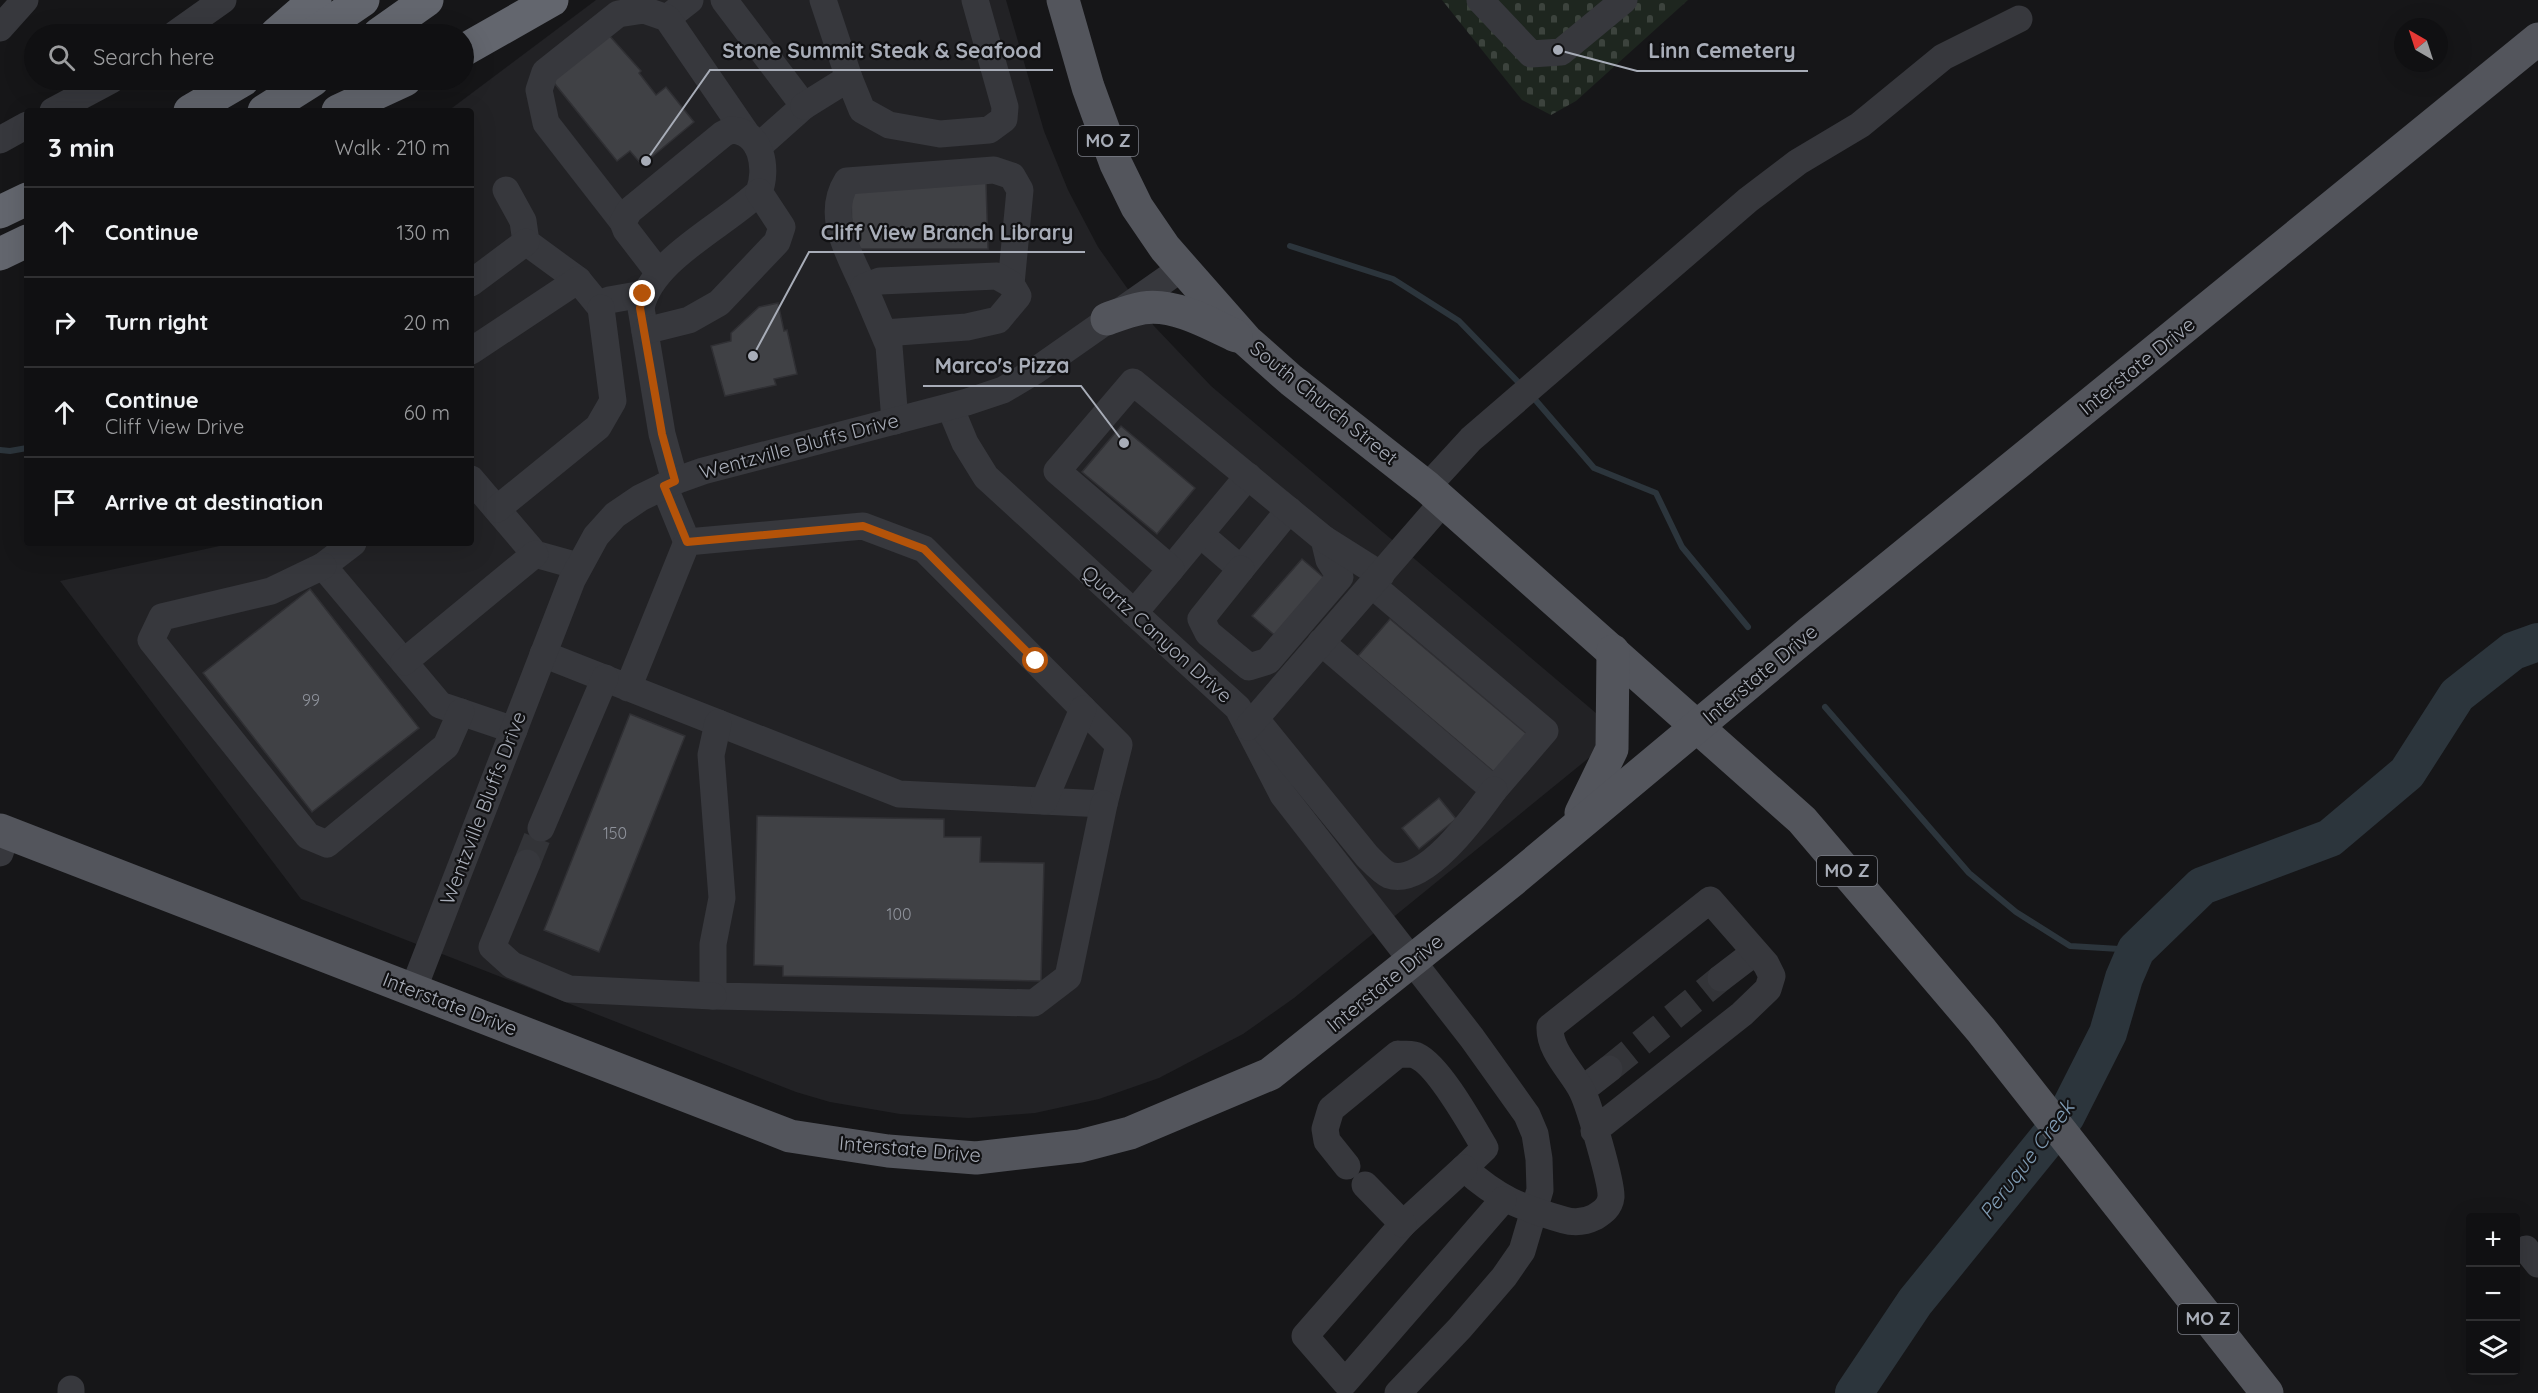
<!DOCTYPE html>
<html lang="en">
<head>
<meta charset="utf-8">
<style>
  body { margin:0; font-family:Quicksand,sans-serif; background:#19191b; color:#f1f3f6 }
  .controls { position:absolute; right:18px; bottom:18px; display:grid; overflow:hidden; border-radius:6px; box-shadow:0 6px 24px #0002 }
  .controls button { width:54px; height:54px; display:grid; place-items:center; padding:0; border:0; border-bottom:2px solid #303032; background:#101012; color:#f1f3f6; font:30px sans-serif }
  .compass { position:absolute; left:2394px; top:18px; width:54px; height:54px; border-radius:50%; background:#101012; box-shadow:0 6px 24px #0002; rotate:321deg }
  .stop { position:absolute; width:18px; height:18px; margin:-14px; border:4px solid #b45309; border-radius:50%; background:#fff }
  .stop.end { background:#b45309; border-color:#fff; box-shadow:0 2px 6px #0008 }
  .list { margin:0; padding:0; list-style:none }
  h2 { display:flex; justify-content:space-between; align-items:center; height:78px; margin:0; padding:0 24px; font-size:26px }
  h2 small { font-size:20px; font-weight:400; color:#9c9d9f }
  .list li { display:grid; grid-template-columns:39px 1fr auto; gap:18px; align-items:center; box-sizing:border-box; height:90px; padding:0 24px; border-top:2px solid #303032 }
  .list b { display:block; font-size:22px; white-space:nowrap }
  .list p { margin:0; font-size:20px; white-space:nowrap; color:#9c9d9f }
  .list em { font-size:20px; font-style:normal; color:#9c9d9f }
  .icon { flex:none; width:33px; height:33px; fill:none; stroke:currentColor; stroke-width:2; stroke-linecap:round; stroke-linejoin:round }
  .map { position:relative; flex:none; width:2538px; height:1393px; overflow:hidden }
  .search { position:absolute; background:#101012; box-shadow:0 6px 24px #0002; left:24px; top:24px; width:450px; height:66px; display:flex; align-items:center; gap:15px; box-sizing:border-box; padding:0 21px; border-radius:33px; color:#9c9d9f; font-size:22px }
  .panel { position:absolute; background:#101012; box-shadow:0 6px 24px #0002; left:24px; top:108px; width:450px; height:438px; border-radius:6px }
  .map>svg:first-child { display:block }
  .built { fill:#222225 }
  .cemetery { fill:url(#cemetery-stones) }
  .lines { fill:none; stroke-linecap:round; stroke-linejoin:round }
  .stream { stroke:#2c353c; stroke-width:6 }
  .river { stroke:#2c353c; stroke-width:38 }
  .building { fill:#404145; stroke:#303034; stroke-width:1.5 }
  .minor-tunnel { stroke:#333438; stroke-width:27; stroke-dasharray:27 14; stroke-linecap:butt }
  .minor { stroke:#37383d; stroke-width:27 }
  .major { stroke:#53555c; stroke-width:33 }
  .highway { stroke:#63666e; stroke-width:33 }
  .route { stroke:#b45309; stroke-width:8 }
  .labels { text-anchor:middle; stroke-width:4.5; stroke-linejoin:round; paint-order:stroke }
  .number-label { font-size:16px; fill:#8e929b }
  .shield { fill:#111113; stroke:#7b7e86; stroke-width:1.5 }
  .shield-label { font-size:18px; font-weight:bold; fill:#a8adb8 }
  .street-label { font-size:20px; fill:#a8adb8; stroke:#111113 }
  .water-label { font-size:21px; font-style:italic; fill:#7f9bb3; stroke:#111113 }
  .leader { fill:none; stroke:#a8adb8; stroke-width:2 }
  .callout-dot { fill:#a8adb8; stroke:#111113; stroke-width:2 }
  .callout-label { font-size:21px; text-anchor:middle; font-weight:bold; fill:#a8adb8; stroke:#111113; stroke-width:4.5; stroke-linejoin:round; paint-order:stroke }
</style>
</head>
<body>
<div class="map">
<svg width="2538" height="1393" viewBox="0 0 2538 1393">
  <defs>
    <pattern id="cemetery-stones" width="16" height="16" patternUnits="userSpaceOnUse" patternTransform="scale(1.5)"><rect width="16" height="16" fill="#1e261f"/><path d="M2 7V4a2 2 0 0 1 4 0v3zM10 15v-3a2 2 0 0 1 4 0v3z" fill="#3c433d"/></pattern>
  </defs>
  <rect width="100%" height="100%" fill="#161618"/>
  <path class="built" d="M596 0H1006L1044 131 1068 190 1098 247 1154 326 1211 386 1603 719 1606 744 1294 998 1243 1034 1159 1078 1099 1099 1035 1113 969 1118 900 1114 830 1102 796 1092 301 899 60 581 233 543H471V111H448Z"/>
  <path class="cemetery" d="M1442 0H1688L1576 101 1551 115 1522 100Z"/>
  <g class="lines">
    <g class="stream">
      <path d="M1290 246 1393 279 1459 321 1523 387"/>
      <path d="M1532 396 1594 468 1656 493 1682 547 1748 627"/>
      <path d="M0 450 10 451 27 448"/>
      <path d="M1825 707 1969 873 2016 912 2070 946 2136 950"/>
    </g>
    <path class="river" d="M1854 1393 1915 1302 2066 1116 2108 1033 2124 978 2136 950 2202 886 2330 838 2407 773 2457 695 2513 651 2538 642"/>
  </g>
  <g class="building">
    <path d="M607 33 641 71 639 73 656 95 666 87 694 122 642 165 630 151 617 161 551 79Z"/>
    <path d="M986 183 988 249H852L851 188Z"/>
    <path d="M778 303 784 331 787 330 797 374 774 379 776 385 725 396 711 346 731 341V333L759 307Z"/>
    <path d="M1121 426 1195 488 1157 534 1082 472Z"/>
    <path d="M1302 559 1329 582 1279 639 1252 616Z"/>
    <path d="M310 589 419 728 312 812 203 673Z"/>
    <path d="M1390 619 1527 734 1494 772 1358 656Z"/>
    <path d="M630 714 685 736 599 952 544 930Z"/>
    <path d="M1439 798 1456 819 1419 849 1402 828Z"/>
    <path d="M757 816 944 819V837H981L980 862 1044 863 1041 981 783 976V966L754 965Z"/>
  </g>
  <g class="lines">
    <g class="minor-tunnel">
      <path d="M527 863 541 828"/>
      <path d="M1609 1069 1721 978"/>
    </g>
    <g class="minor">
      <path d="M724 0 804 106 758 147"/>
      <path d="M823 0 849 78"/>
      <path d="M1480 0 1531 54 1561 52 1624 0"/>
      <path d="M667 18 690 0"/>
      <path d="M0 28 25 0"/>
      <path d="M175 34 223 0"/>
      <path d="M804 106 849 78 862 110 889 125 940 134 989 130 1004 119 1005 107 975 0"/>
      <path d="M53 111 111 80"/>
      <path d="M0 140 27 125"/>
      <path d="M506 190 523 221 526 242 578 280"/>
      <path d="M623 222 546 123 539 90 545 72 618 14 644 10 667 18 746 133"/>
      <path d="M659 273 626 230 623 222 629 211 723 134 731 130C762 131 768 169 759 192 724 226 651 259 641 308L662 434 675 481"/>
      <path d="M471 283 526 242"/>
      <path d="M864 287C849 253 825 216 847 181L994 170 1012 176 1020 190 1011 284"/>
      <path d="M645 331 689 320 719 303 777 242 782 227 759 192"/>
      <path d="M884 333 967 327 998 320 1018 296 1011 284 997 276 880 281 864 287 889 346 895 421"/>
      <path d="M471 351 578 280 601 308 609 300 643 294"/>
      <path d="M950 407 965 443 986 477 1238 708 1283 795 1472 1038 1527 1115 1535 1134 1539 1159 1540 1190 1522 1251 1504 1277 1460 1328 1398 1393"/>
      <path d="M471 479 535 554 578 566"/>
      <path d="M664 486 687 542"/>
      <path d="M1427 487 1471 439 1748 200 1798 162 1860 125 1943 57 2019 19"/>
      <path d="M497 509 598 427 613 401 601 308"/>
      <path d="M1200 534 1241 569 1289 510"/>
      <path d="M353 543 323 566 440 705 514 730"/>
      <path d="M323 566 271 591 162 617 151 640 308 836 327 844 446 746 461 712"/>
      <path d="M1171 569 1248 476"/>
      <path d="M1241 569 1201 619 1208 633 1249 667 1268 661 1340 577 1329 560 1324 539"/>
      <path d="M1134 613 1171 569 1057 471 1133 382 1324 539 1381 575"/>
      <path d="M1321 642 1494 790 1545 731 1372 585"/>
      <path d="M543 654 899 794 1104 804 1119 745 924 549 863 526 687 542 628 688"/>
      <path d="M404 662 535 554"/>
      <path d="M1258 722 1367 856C1373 862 1382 872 1389 875 1424 888 1476 815 1494 790"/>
      <path d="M718 723 711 755 722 898 713 944V996L1034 1003 1068 977 1104 804"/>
      <path d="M1248 727 1444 501"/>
      <path d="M1044 801 1083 709"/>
      <path d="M541 828 605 678"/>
      <path d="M0 853 7 832"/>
      <path d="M527 863 492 947 512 965 569 989 713 996"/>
      <path d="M1721 978 1755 952"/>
      <path d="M413 990 572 580 596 536 615 515 640 498 675 481 703 471 967 402 1003 390 1035 371 1182 268"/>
      <path d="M1582 1090 1609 1069"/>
      <path d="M1347 1166 1327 1141 1325 1129 1331 1109 1398 1054C1404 1055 1412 1053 1417 1056 1439 1066 1472 1126 1485 1148L1464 1168C1498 1199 1520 1207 1564 1220 1574 1223 1585 1222 1595 1217 1603 1212 1610 1207 1611 1197 1612 1183 1589 1105 1582 1091 1572 1071 1549 1051 1550 1027L1710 900 1766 964 1772 976 1768 989 1742 1014 1594 1131"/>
      <path d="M1464 1168 1403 1224 1305 1336 1345 1382 1503 1200"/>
      <path d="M1365 1185 1403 1224"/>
      <path d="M2526 1249 2538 1264"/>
      <path d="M71 1393V1389"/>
    </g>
    <g class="major">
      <path d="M1063 0 1088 87 1116 164 1137 207 1165 248 1246 340 1291 380 1427 487 1802 820 1981 1030 2267 1393"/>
      <path d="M1107 319C1118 315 1131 310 1143 308 1174 303 1209 323 1236 336"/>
      <path d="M1581 813 1612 749 1613 651"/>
      <path d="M0 830 790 1136 888 1151 976 1158 1080 1146 1130 1133 1270 1074 1513 880 1809 633 2538 39"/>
    </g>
    <g class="highway">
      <path d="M276 34 315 0"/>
      <path d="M313 34 363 0"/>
      <path d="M379 34 427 0"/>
      <path d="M464 50 552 0"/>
      <path d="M190 111 243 80"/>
      <path d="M264 111 313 80"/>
      <path d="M338 111 405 80"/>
      <path d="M0 212 27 199"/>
      <path d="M0 254 27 241"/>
    </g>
  </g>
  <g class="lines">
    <path class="route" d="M643 294 640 308 662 434 675 481 664 486 687 542 863 526 924 549 1036 661"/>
  </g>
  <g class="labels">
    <g class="number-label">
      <text x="311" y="706">99</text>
      <text x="615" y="839">150</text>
      <text x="899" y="920">100</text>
    </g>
    <g class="shield">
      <rect x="1078" y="126" width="60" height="30" rx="4.5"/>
      <rect x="1817" y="856" width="60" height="30" rx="4.5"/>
      <rect x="2178" y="1304" width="60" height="30" rx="4.5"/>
    </g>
    <g class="shield-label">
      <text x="1108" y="147">MO Z</text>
      <text x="1847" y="877">MO Z</text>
      <text x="2208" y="1325">MO Z</text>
    </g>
    <g class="street-label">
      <text transform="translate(2137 366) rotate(-39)" y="7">Interstate Drive</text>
      <text transform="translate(1324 403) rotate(39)" y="7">South Church Street</text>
      <text transform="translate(799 446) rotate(-15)" y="7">Wentzville Bluffs Drive</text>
      <text transform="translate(1157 634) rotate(42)" y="7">Quartz Canyon Drive</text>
      <text transform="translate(1760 674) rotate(-40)" y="7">Interstate Drive</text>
      <text transform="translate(483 808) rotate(-69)" y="7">Wentzville Bluffs Drive</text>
      <text transform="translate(1385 983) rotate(-39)" y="7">Interstate Drive</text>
      <text transform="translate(450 1004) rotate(21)" y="7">Interstate Drive</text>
      <text transform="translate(910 1149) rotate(5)" y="7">Interstate Drive</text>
    </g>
    <g class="water-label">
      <text transform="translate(2027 1160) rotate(-53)" y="7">Peruque Creek</text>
    </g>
  </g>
  <path class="leader" d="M646 161L710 70H1053M1558 50L1637 71H1808M753 356L809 252H1085M1124 443L1081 386H923"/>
  <g class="callout-dot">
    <circle cx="646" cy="161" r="6"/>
    <circle cx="1558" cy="50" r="6"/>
    <circle cx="753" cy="356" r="6"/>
    <circle cx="1124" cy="443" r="6"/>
  </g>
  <g class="callout-label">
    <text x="882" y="58">Stone Summit Steak &amp; Seafood</text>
    <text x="1722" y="58">Linn Cemetery</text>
    <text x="947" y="240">Cliff View Branch Library</text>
    <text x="1002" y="373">Marco's Pizza</text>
  </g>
</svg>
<div class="controls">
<button>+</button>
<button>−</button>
<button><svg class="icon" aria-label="layers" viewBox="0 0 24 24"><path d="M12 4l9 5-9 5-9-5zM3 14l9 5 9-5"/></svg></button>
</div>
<svg class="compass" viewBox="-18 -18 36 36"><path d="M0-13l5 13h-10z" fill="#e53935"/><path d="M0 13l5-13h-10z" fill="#9c9d9f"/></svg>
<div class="stop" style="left:1036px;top:661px"></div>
<div class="stop end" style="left:643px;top:294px"></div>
<div class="search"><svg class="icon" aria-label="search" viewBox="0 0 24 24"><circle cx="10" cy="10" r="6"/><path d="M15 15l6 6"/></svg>Search here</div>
<section class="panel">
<h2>3 min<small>Walk · 210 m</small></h2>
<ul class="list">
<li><svg class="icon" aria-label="ahead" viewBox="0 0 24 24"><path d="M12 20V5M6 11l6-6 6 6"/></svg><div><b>Continue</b></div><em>130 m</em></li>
<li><svg class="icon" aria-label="right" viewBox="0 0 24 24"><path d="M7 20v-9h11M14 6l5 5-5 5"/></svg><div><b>Turn right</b></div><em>20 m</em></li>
<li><svg class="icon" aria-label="ahead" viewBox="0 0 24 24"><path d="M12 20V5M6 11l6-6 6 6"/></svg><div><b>Continue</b><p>Cliff View Drive</p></div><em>60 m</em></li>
<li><svg class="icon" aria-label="arrive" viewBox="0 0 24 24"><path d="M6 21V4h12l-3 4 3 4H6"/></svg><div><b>Arrive at destination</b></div></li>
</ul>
</section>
</div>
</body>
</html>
